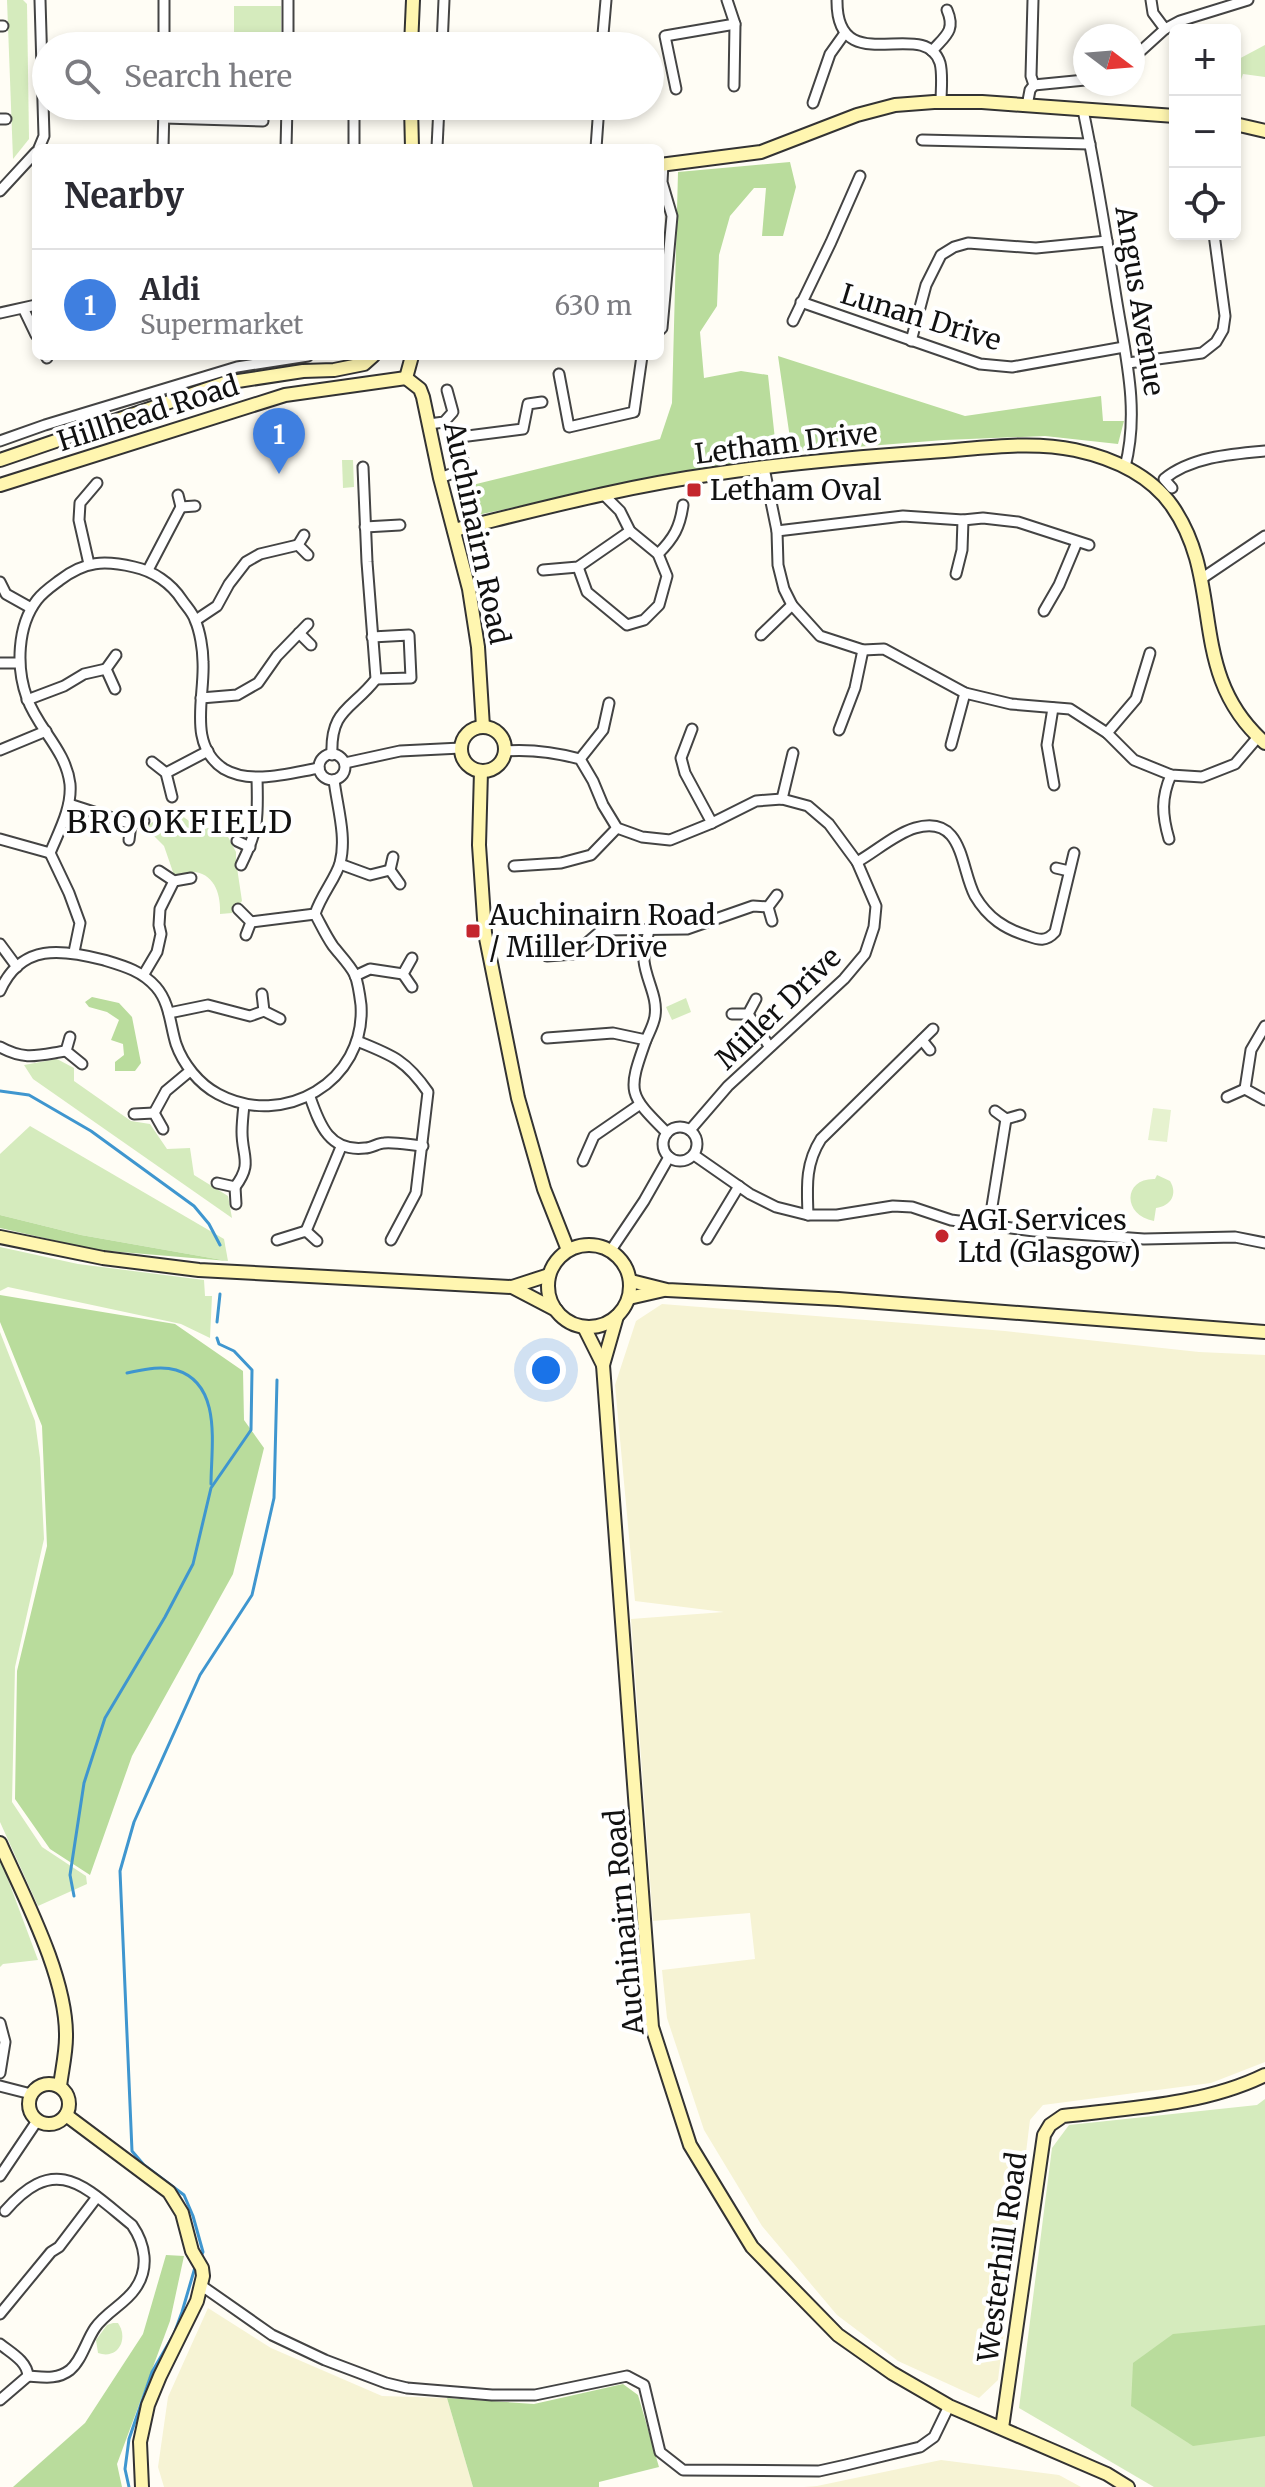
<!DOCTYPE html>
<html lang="en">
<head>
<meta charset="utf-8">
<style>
  body { margin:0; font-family:Merriweather,serif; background:#f2f2f3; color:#2b2b33 }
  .controls { position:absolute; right:24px; top:24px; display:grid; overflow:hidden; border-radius:12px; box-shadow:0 4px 12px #0003 }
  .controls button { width:72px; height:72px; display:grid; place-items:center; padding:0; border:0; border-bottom:2px solid #e1e1e2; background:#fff; color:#2b2b33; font:40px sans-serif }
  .compass { position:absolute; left:1073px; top:24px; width:72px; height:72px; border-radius:50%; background:#fff; box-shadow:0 4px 12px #0003; rotate:106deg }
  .you { position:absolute; left:546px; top:1370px; width:28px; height:28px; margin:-20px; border:6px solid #fff; border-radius:50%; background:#1a73e8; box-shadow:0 0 0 12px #1a73e833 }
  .badge { display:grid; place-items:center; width:52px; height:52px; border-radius:50%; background:#2563eb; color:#fff; font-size:26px; font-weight:700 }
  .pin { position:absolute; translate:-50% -66px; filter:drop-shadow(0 2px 4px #0008) }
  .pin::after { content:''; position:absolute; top:42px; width:28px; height:24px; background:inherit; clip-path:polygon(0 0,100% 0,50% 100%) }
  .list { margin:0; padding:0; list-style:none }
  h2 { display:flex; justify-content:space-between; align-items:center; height:104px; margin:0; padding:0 32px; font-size:34px }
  h2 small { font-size:26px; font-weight:400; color:#7c7c81 }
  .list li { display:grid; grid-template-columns:52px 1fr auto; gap:24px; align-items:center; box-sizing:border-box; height:112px; padding:0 32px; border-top:2px solid #e1e1e2 }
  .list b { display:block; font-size:30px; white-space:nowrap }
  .list p { margin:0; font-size:26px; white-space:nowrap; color:#7c7c81 }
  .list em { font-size:26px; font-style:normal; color:#7c7c81 }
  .icon { flex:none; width:44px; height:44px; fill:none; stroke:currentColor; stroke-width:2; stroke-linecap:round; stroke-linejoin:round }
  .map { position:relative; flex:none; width:1265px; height:2487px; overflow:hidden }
  .search { position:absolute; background:#fff; box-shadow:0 4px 12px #0003; left:32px; top:32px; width:632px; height:88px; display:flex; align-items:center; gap:20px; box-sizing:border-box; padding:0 28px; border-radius:44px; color:#7c7c81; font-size:30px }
  .panel { position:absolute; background:#fff; box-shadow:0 4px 12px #0003; left:32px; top:144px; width:632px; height:216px; border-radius:12px }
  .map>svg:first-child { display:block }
  .farmland { fill:#f6f3d4 }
  .green { fill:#d5ebbd }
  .forest { fill:#b9dc9c }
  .pitch { fill:#e6f2cf }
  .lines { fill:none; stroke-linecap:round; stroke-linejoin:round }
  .stream { stroke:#3f96cf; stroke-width:3 }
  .street-casing { stroke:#444; stroke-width:13 }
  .secondary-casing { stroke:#333; stroke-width:16 }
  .street { stroke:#fff; stroke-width:9 }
  .secondary { stroke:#fff6b0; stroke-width:12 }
  .poi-dot { fill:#c4262e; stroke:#fff; stroke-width:3 }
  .labels { text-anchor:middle; stroke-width:8; stroke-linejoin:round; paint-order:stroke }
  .street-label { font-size:28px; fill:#111; stroke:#fff }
  .poi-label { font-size:28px; fill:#111; stroke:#fff; text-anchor:start }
  .quarter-label { font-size:32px; letter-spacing:2px; fill:#111; stroke:#fff }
</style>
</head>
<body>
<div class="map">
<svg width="1265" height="2487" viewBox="0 0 1265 2487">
  <rect width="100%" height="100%" fill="#fffdf5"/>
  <g class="farmland">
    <path d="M662 1304 1005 1331 1199 1352 1265 1355V2062L1211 2083 1043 2105 1030 2120 998 2380 979 2398 898 2361 837 2315 762 2226 704 2130 667 2018 662 1970 755 1959 750 1913 653 1921 631 1619 724 1612 635 1601 615 1385 636 1321Z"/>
    <path d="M208 2308 271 2348 382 2396 447 2398 473 2487H164L158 2467 168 2397Z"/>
    <path d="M941 2460 1059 2475 1081 2487H804L817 2486Z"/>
  </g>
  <g class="green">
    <path d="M7 0H23L27 4 29 139 13 159Z"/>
    <path d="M234 6H281V46L234 45Z"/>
    <path d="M1265 45V77L1243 74 1235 97V61Z"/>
    <path d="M353 460 354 487 343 488 342 460Z"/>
    <path d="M173 809 193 824 226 833 236 852V861L242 901 232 913 220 914C221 897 216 875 195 872 189 872 180 874 174 875L164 846 145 827Z"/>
    <path d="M686 998 691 1012 672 1020 666 1007Z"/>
    <path d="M57 1059 74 1068V1081L131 1121 150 1124 167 1149 190 1148 194 1175 228 1196 232 1218 33 1079 24 1065Z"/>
    <path d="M30 1126 224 1239 228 1261 81 1235 0 1215V1154Z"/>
    <path d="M1157 1175 1170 1181C1178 1194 1171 1206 1156 1208L1154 1221C1122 1215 1123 1178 1155 1179Z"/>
    <path d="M0 1247 78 1264 204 1280 205 1296H212L210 1338 181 1324 8 1287 0 1291Z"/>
    <path d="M0 1332 35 1421 40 1458 44 1539 15 1667 12 1802 42 1847 86 1876 87 1884 38 1906 0 1822Z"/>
    <path d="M0 1858 38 1960 3 1964 0 1967Z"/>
    <path d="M1265 2099V2487H1154L1019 2408 1052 2148 1069 2125 1257 2105Z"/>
    <path d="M113 2323H118C129 2339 118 2360 98 2353L96 2340 107 2325Z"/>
  </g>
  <g class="forest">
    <path d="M790 162 796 187 783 236H762L766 188H754L730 216 719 255 717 306 700 332 704 378 741 371 768 375 777 458 670 475 477 515 464 487 660 439 672 403 678 172Z"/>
    <path d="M778 356 965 416 1101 396 1103 421H1124L1118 444 1045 436 944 440 792 452Z"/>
    <path d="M92 997 119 1003 132 1017 141 1063 135 1071H115V1062L124 1055 123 1044 111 1040 119 1020 107 1012 89 1007 85 1002Z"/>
    <path d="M0 1215 81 1235 228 1261 97 1250 0 1228Z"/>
    <path d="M0 1295 175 1324 243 1371 244 1420 264 1448 233 1574 132 1756 90 1875 50 1849 15 1799 17 1671 47 1546 42 1426 0 1322Z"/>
    <path d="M166 2255 184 2256 170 2321 117 2464 122 2487H13L85 2423 143 2334Z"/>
    <path d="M1265 2325V2436L1193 2446 1131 2406 1133 2363 1173 2334Z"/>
    <path d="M623 2384 638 2395 659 2467 599 2482V2487H473L447 2398 534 2404Z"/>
  </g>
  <path class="pitch" d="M1153 1108 1171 1110 1167 1142 1148 1140Z"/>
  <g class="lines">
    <g class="stream">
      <path d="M0 1091 29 1095 91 1131 194 1206 209 1224 220 1245"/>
      <path d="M217 1322 220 1294"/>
      <path d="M127 1373C142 1370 160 1365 176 1370 223 1384 211 1447 211 1484"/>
      <path d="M74 1896 70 1875 84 1783 105 1718 165 1617 193 1564 211 1488 251 1430 252 1370 234 1351 219 1344 217 1338"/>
      <path d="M200 2258 203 2252 193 2216 184 2195 144 2165 132 2151 120 1871 134 1822 200 1675 252 1595 274 1498 277 1380"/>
      <path d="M129 2487 125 2469 129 2439 152 2372 174 2334 182 2312 196 2264"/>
    </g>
    <g class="street-casing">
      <g id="street">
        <path d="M727 0 735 24 734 86"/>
        <path d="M837 0C836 82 925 15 940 63 943 74 941 90 941 102"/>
        <path d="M1151 0 1153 13 1165 29"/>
        <path d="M0 26H3"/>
        <path d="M164 46V0"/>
        <path d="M288 46V0"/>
        <path d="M442 46 444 0"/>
        <path d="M602 46 606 0"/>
        <path d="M932 51C945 36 956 31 947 10"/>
        <path d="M1133 58 1165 29 1180 21 1248 0"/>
        <path d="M1034 85 1085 80"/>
        <path d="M676 89 665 36 735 24"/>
        <path d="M813 103 830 54 845 33"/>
        <path d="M1027 106 1030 90 1034 85 1031 76 1033 0"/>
        <path d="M1083 110C1096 172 1106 234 1116 297 1125 354 1140 410 1125 467"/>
        <path d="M164 118 263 121"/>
        <path d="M0 119H6"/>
        <path d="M354 120V148"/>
        <path d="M922 140 1090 144"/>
        <path d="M39 148 44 136 40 0"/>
        <path d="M163 148 164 106"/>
        <path d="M286 148 287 106"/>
        <path d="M437 148 439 106"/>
        <path d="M596 148 599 106"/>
        <path d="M0 191 36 152"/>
        <path d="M801 302 980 364 1012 367 1124 347"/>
        <path d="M24 310 36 335"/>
        <path d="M0 313 36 305"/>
        <path d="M793 321 831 242 860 176"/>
        <path d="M660 330 662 328 672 216 662 182 663 164"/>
        <path d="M911 341 926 285 941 255 954 247 968 243 1036 248 1107 241"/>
        <path d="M46 356 47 358"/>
        <path d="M1128 363 1202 353 1216 342 1223 330 1225 316 1214 234"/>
        <path d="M559 374 569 427 634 412 642 356"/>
        <path d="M429 424 444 422 453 412 447 390"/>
        <path d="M0 441 45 425 237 367 308 356"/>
        <path d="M764 468 777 531 778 565 784 589 792 605 820 636 863 650 884 649 965 693 1011 704 1070 709 1107 733 1134 760 1171 775 1202 777 1235 764 1258 737"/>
        <path d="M440 478 464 469 460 437 523 429 528 404 542 402"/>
        <path d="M1172 488 1164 479C1191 457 1231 454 1265 451"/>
        <path d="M178 495 181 507 195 506"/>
        <path d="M365 527 400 525"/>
        <path d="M777 531 903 516 963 520 983 518 1018 522 1089 545"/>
        <path d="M304 535 298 545 308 555"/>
        <path d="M658 554C674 538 680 527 683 505"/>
        <path d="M89 564 79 520 80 503 97 483"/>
        <path d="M578 567 587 592 627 625 644 620 659 605 667 576 658 554 630 531 620 511 603 494"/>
        <path d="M148 570 181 507"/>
        <path d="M543 570 578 567 630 531"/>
        <path d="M956 574 962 550 963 520"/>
        <path d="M1201 579 1265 536"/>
        <path d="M0 582 6 594 31 608"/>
        <path d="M1044 611 1059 585 1077 542"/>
        <path d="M196 620 217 606 229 584 246 562 260 554 298 545"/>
        <path d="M299 633 311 645"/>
        <path d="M761 635 792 605"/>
        <path d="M372 637 409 635 411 678 376 679"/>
        <path d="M0 663H19"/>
        <path d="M115 689 106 669 116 655"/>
        <path d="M201 698 237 695 258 683 277 656 308 624"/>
        <path d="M27 700 64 686 84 674 106 669"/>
        <path d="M1053 708 1047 745 1054 785"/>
        <path d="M692 729 681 758 685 773 712 823"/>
        <path d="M839 730 855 688 863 650"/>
        <path d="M1107 733 1136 699 1150 653"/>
        <path d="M951 745 965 693"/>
        <path d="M0 750 46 731"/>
        <path d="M505 751C531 749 554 752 580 759L593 781 603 805 617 828 642 837 670 840 712 823 756 801 782 799 808 806 829 824 857 862 876 906 874 927 865 954 844 979 728 1086 690 1130"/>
        <circle cx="332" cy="767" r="13"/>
        <path d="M332 755C330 709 352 710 376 679L367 562 363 467"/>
        <path d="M580 759 603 730 609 703"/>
        <path d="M152 762 166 773 172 797"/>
        <path d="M345 763 400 751 461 748"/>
        <path d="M166 773 208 751"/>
        <path d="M782 799 793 753"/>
        <path d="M69 804 131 824"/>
        <path d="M0 839 50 853"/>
        <path d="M1169 839C1162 815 1161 798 1171 775"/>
        <path d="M129 840 131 824 144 821"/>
        <path d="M237 841 250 847"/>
        <path d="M393 857 390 870 400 884"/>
        <path d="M857 862C875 852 895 834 915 828 964 814 960 868 975 896 988 918 1005 929 1028 936 1039 940 1046 942 1055 932L1074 853"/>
        <path d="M340 864 370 875 390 870"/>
        <path d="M241 865C259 829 258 817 257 778"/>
        <path d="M514 866 561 863 591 855 617 828"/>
        <path d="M1056 868 1069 871"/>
        <path d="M159 871 174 881 191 878"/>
        <path d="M238 909 251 922 246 935"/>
        <path d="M772 921 768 907 777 895"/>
        <path d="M251 922 315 914"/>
        <path d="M649 930C647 940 643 951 644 961 646 980 658 997 655 1016 654 1024 649 1033 646 1040 627 1093 628 1094 667 1133"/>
        <path d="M537 943 547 956 574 954 602 930 687 929 753 906 768 907"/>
        <path d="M0 944 17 967"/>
        <path d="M74 952 80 923 69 893 50 853C59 831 72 808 70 784 66 750 38 729 27 698 16 668 17 626 37 600 43 592 52 586 60 580 85 561 104 560 134 567 153 571 171 583 182 600 186 606 193 613 195 620 200 631 203 650 203 662 205 697 187 745 224 769 251 785 290 773 319 768"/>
        <path d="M412 958 403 974 412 987"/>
        <path d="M144 974 157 952 161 934 159 925 160 909 174 881"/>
        <path d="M355 976 370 969 403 974"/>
        <path d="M0 991C21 943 62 949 104 960 124 966 142 971 156 987 170 1003 170 1025 176 1044 183 1064 199 1084 218 1094 283 1129 366 1082 361 1005 360 997 358 983 355 975 350 965 340 955 333 946 326 936 321 925 315 914 321 895 336 878 340 863 347 837 337 806 334 780"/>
        <path d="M262 994 264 1011 280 1019"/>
        <path d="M169 1013 208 1005 250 1016 264 1011"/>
        <path d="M732 1014H748L756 999"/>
        <path d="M748 1014 769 1046"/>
        <path d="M1265 1026 1251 1050 1245 1089 1265 1100"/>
        <path d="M70 1037 66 1051 82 1064"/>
        <path d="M547 1038 613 1033 646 1040"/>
        <path d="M922 1040 930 1050"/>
        <path d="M357 1041C392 1055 406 1060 428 1092L416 1193 391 1240"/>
        <path d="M0 1047C25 1061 39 1055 66 1051"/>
        <path d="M310 1097C320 1126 330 1152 365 1148 372 1148 378 1143 384 1143 396 1142 410 1145 423 1146"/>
        <path d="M1227 1097 1245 1089"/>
        <path d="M995 1111 1006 1119 1020 1115"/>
        <path d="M154 1113 166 1091 190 1071"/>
        <path d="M134 1114 154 1113 163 1129"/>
        <circle cx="680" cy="1144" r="17"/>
        <path d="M694 1155 750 1194 776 1207 808 1215H837L893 1206 912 1207 951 1220 1034 1231 1144 1239 1235 1237 1265 1243"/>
        <path d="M583 1161 594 1136 639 1105"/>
        <path d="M217 1183 235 1187 236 1204"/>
        <path d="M235 1187C253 1163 242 1157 242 1132 242 1123 243 1114 244 1105"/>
        <path d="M808 1215C807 1187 805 1164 821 1139L933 1029"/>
        <path d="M989 1225 1006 1119"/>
        <path d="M306 1231 341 1147"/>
        <path d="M707 1239 739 1186"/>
        <path d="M277 1240 306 1231 317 1241"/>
        <path d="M611 1250 644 1201 669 1157"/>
        <path d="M0 2023 5 2042 0 2073"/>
        <path d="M0 2086 31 2094"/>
        <path d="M0 2176 37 2121"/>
        <path d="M5 2211C56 2152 84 2186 132 2225 145 2244 150 2268 135 2289 125 2304 106 2312 95 2328 86 2341 82 2360 70 2370 57 2380 43 2377 28 2376"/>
        <path d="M202 2286 272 2335 325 2360 386 2383 407 2388 492 2395H535L627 2376 644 2385 660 2452 683 2470 819 2471 846 2465 920 2447 934 2437 949 2406"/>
        <path d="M0 2314 51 2252 59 2247 97 2197"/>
        <path d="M0 2344C11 2353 27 2361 28 2376"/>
        <path d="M0 2400 28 2376"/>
      </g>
    </g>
    <g class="secondary-casing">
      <g id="secondary">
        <path d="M411 46 413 0"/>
        <path d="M411 106 412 148"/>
        <path d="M1235 124 1265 131"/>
        <path d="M660 165 761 152 857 115 895 105 934 102H982L1175 116"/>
        <path d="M406 378 420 389 423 397 440 478 469 589 478 647 483 727"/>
        <path d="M406 378 412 356"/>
        <path d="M0 460 225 383 303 371 334 370 364 364 373 356"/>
        <path d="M0 485 285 395 406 378"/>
        <path d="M454 530C540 509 626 486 714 474 785 463 858 457 930 452 977 449 1029 440 1075 450 1112 458 1150 475 1172 506 1226 583 1185 673 1265 743"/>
        <circle cx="483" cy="749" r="22"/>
        <path d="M481 771 479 845 485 933 518 1098 544 1189 568 1250"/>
        <path d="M0 1237 103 1258 199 1270 512 1287 549 1275"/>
        <circle cx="589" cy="1286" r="41"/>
        <path d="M631 1281 667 1290 838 1299 1265 1332"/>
        <path d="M512 1287 556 1310"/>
        <path d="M629 1298 664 1290"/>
        <path d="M617 1316 603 1365 652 2027 690 2145 752 2247 838 2335 892 2373 949 2406 1107 2474 1128 2487"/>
        <path d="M584 1327 603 1365"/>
        <path d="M0 1843C24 1897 67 1977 66 2037 66 2053 62 2070 60 2086"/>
        <circle cx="49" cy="2104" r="20"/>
        <path d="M66 2115 169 2192 182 2213 192 2251 202 2268 203 2276 197 2301 160 2376 148 2405 140 2442 142 2487"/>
        <path d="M1002 2428 1044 2135 1050 2125 1063 2116C1130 2108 1204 2105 1265 2075"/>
      </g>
    </g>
    <use href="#street" class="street"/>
    <use href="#secondary" class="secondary"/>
  </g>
  <g class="poi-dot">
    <rect x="686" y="482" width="16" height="16" rx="4"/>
    <rect x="465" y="923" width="16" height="16" rx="4"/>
    <circle cx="942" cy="1236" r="8"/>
  </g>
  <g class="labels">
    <g class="street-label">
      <text transform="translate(1140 301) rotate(81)" y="10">Angus Avenue</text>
      <text transform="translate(921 317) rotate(17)" y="10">Lunan Drive</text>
      <text transform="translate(148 413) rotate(-18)" y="10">Hillhead Road</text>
      <text transform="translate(786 443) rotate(-7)" y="10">Letham Drive</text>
      <text transform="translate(477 533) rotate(78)" y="10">Auchinairn Road</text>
      <text transform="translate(778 1008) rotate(-44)" y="10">Miller Drive</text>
      <text transform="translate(624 1922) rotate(-95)" y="10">Auchinairn Road</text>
      <text transform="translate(1002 2257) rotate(-82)" y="10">Westerhill Road</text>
    </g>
    <g class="poi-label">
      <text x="710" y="500">Letham Oval</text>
      <text x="489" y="925">Auchinairn Road<tspan x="489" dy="32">/ Miller Drive</tspan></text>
      <text x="958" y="1230">AGI Services<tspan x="958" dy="32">Ltd (Glasgow)</tspan></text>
    </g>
    <g class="quarter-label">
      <text x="180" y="833">BROOKFIELD</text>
    </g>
  </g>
</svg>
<div class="controls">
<button>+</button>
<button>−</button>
<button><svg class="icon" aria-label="locate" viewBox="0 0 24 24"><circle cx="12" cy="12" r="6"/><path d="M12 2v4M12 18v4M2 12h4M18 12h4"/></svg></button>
</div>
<svg class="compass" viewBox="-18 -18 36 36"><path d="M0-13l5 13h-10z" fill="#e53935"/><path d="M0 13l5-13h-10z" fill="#7c7c81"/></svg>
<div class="you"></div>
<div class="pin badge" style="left:279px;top:474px;background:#3f7fe0">1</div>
<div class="search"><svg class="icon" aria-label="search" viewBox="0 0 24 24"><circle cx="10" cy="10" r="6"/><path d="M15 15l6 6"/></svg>Search here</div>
<section class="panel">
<h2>Nearby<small></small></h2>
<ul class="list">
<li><span class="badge" style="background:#3f7fe0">1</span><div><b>Aldi</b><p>Supermarket</p></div><em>630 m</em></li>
</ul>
</section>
</div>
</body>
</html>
